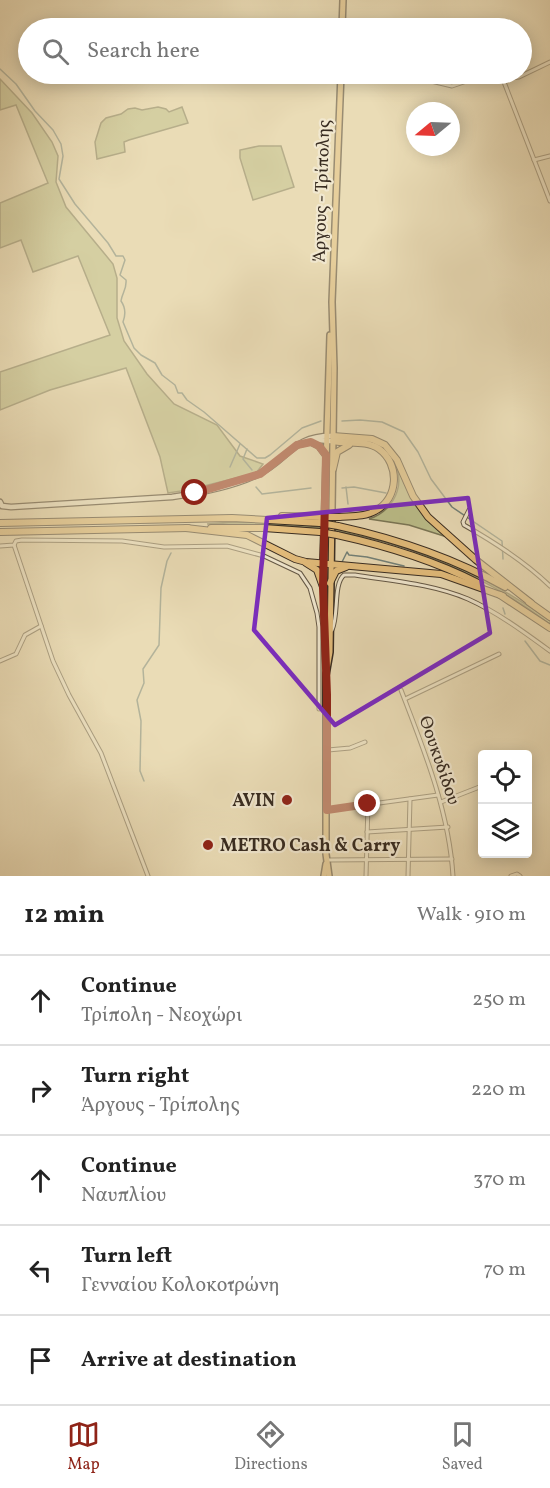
<!DOCTYPE html>
<html lang="en">
<head>
<meta charset="utf-8">
<style>
  body { margin:0; font-family:Vollkorn,serif; background:#f2f2f2; color:#222 }
  .controls { position:absolute; right:18px; bottom:18px; display:grid; overflow:hidden; border-radius:6px; box-shadow:0 3px 15px #0003 }
  .controls button { width:54px; height:54px; display:grid; place-items:center; padding:0; border:0; border-bottom:2px solid #e0e0e0; background:#fff; color:#222; font:30px sans-serif }
  .compass { position:absolute; left:406px; top:102px; width:54px; height:54px; border-radius:50%; background:#fff; box-shadow:0 3px 15px #0003; rotate:251deg }
  .stop { position:absolute; width:18px; height:18px; margin:-14px; border:4px solid #8f2418; border-radius:50%; background:#fff }
  .stop.end { background:#8f2418; border-color:#fff; box-shadow:0 2px 6px #0008 }
  .list { margin:0; padding:0; list-style:none }
  h2 { display:flex; justify-content:space-between; align-items:center; height:78px; margin:0; padding:0 24px; font-size:26px }
  h2 small { font-size:20px; font-weight:400; color:#767676 }
  .list li { display:grid; grid-template-columns:39px 1fr auto; gap:18px; align-items:center; box-sizing:border-box; height:90px; padding:0 24px; border-top:2px solid #e0e0e0 }
  .list b { display:block; font-size:22px; white-space:nowrap }
  .list p { margin:0; font-size:20px; white-space:nowrap; color:#767676 }
  .list em { font-size:20px; font-style:normal; color:#767676 }
  .icon { flex:none; width:33px; height:33px; fill:none; stroke:currentColor; stroke-width:2; stroke-linecap:round; stroke-linejoin:round }
  .map { position:relative; flex:none; width:550px; height:876px; overflow:hidden }
  .search { position:absolute; background:#fff; box-shadow:0 3px 15px #0003; left:18px; right:18px; top:18px; height:66px; display:flex; align-items:center; gap:15px; box-sizing:border-box; padding:0 21px; border-radius:33px; color:#767676; font-size:22px }
  .sheet { height:528px; background:#fff }
  nav { display:flex; justify-content:space-around; align-items:center; box-sizing:border-box; height:84px; border-top:2px solid #e0e0e0; background:#fff; font-size:16px; color:#767676 }
  nav a { display:grid; justify-items:center; gap:3px }
  nav .on { color:#8f2418 }
  .map>svg:first-child { display:block }
  .green { fill:#bcbf8b; stroke:#7a7656; stroke-width:1.5 }
  .lines { fill:none; stroke-linecap:round; stroke-linejoin:round }
  .stream { stroke:#728179; stroke-width:1.5 }
  .minor-casing { stroke:#645846; stroke-width:5 }
  .secondary-casing { stroke:#382c21; stroke-width:7 }
  .primary-casing { stroke:#382c21; stroke-width:8 }
  .motorway-casing { stroke:#382c21; stroke-width:8 }
  .minor { stroke:#f1e8d0; stroke-width:3 }
  .secondary { stroke:#f1e8d0; stroke-width:4.5 }
  .primary { stroke:#e5be7c; stroke-width:5 }
  .motorway { stroke:#e5be7c; stroke-width:6 }
  .motorway-bridge-casing { stroke:#382c21; stroke-width:8; stroke-linecap:butt }
  .motorway-bridge { stroke:#e5be7c; stroke-width:6 }
  .route { stroke:#8f2418; stroke-width:8 }
  .marked { fill:none; stroke:#7b2cbf; stroke-width:4.5; stroke-linejoin:round }
  .poi-dot { fill:#8f2418; stroke:#f1e8d0; stroke-width:2 }
  .labels { text-anchor:middle; stroke-width:4.5; stroke-linejoin:round; paint-order:stroke }
  .street-label { font-size:18px; fill:#382c21; stroke:#f1e8d0 }
  .poi-label { font-size:18px; font-weight:bold; fill:#382c21; stroke:#f1e8d0; text-anchor:end }
</style>
</head>
<body>
<div class="map">
<svg width="550" height="876" viewBox="0 0 550 876">
  <rect width="100%" height="100%" fill="#eadcb7"/>
  <filter id="stains"><feTurbulence type="fractalNoise" baseFrequency=".00333" numOctaves="4"/><feColorMatrix values="0 0 0 0 .2 0 0 0 0 .09 0 0 0 0 .02 0 0 0 .5 -.17"/></filter>
  <radialGradient id="worn" r=".72"><stop offset=".6" stop-color="#630" stop-opacity="0"/><stop offset="1" stop-color="#630" stop-opacity=".3"/></radialGradient>
  <g class="green">
    <path d="M0 79 32 113 52 142 58 156 56 182 66 207 113 264 117 278V318L124 341 147 374 174 404 217 425 240 456 263 464 256 473 188 490 168 493 160 457 126 368 50 390 0 410V372L110 335 78 256 33 272 21 240 0 248V203L48 183 16 105 0 110Z"/>
    <path d="M158 107 166 109 169 112 182 107 188 123 129 140 124 142 125 152 97 159 95 142 101 123 106 118 121 114 128 109 135 108 142 110Z"/>
    <path d="M259 146H281L294 187 253 200 240 158V150Z"/>
    <path d="M357 438C399 448 389 457 408 488 419 506 434 521 447 537L409 525 369 519C397 510 410 476 387 454 379 447 367 443 357 438Z"/>
    <path d="M232 522C261 522 290 523 319 527 402 537 482 572 550 621V624C483 574 404 540 321 529 283 524 245 524 207 524Z"/>
  </g>
  <g class="lines">
    <g class="stream">
      <path d="M0 69 16 84 35 111 53 130 61 144 63 156 59 179 75 204 108 243 116 256H123L125 260 120 275 126 280C127 289 122 293 121 301 126 308 126 314 123 322L134 348 141 355 155 363 162 375 175 385 178 393H182L187 400 204 412 257 458H265L270 455 302 428 321 421"/>
      <path d="M342 421 360 420 382 422 404 432 418 452 431 479 452 507 502 541 503 559"/>
      <path d="M247 449 243 459 252 470"/>
      <path d="M230 467 240 444"/>
      <path d="M256 487 262 494 311 488"/>
      <path d="M346 487 348 504"/>
      <path d="M342 488 354 487 386 493"/>
      <path d="M342 562 347 552 349 555 367 557 404 566"/>
      <path d="M503 608 505 614"/>
      <path d="M525 641 540 661 550 665"/>
      <path d="M144 781 140 771 141 721 137 700 144 683 143 669 159 645 161 588 167 561 171 553"/>
    </g>
    <g class="minor-casing">
      <g id="minor">
        <path d="M402 74 452 86 487 74"/>
        <path d="M496 74 504 82 550 201"/>
        <path d="M502 79 519 77 550 62"/>
        <path d="M534 160 550 156"/>
        <path d="M469 510 463 522 464 525C496 543 524 561 550 586"/>
        <path d="M14 545 53 661 69 695 101 753 148 876"/>
        <path d="M0 546 14 545 16 541 22 540 122 541 164 547 227 546 264 556 300 573 310 588 317 613 319 627V709"/>
        <path d="M332 630C339 616 333 584 344 575H355C393 581 433 584 468 599 497 612 524 632 550 651"/>
        <path d="M0 661 16 654 25 635 41 626"/>
        <path d="M401 690C424 750 449 811 453 876"/>
        <path d="M405 699 499 654"/>
        <path d="M328 750 350 748 365 742"/>
        <path d="M441 802 482 786"/>
        <path d="M328 810 438 795"/>
        <path d="M367 832 448 827"/>
        <path d="M328 860 452 859"/>
        <path d="M366 876 368 804"/>
        <path d="M408 876 410 799"/>
        <path d="M511 876 517 874 520 876"/>
      </g>
    </g>
    <g class="secondary-casing">
      <g id="secondary">
        <path d="M297 445 319 440 330 441"/>
        <path d="M0 502 2 506 11 507 172 497C200 493 232 487 257 475 289 460 292 435 333 436"/>
      </g>
    </g>
    <g class="primary-casing">
      <g id="primary">
        <path d="M342 28 343 0"/>
        <path d="M311 442 319 446 325 454"/>
        <path d="M326 664 323 563 330 335"/>
        <path d="M326 674V854L329 876"/>
        <path d="M326 675 330 652 334 368 332 302 341 74"/>
        <path d="M324 876 326 864"/>
      </g>
    </g>
    <g class="motorway-casing">
      <g id="motorway">
        <path d="M333 436 372 439 385 445 397 460 413 496 428 517 476 560 531 603"/>
        <path d="M333 441C347 444 366 440 379 449 400 464 399 499 375 511 365 517 350 516 339 517"/>
        <path d="M333 469 337 452 349 445"/>
        <path d="M282 516 321 517"/>
        <path d="M0 523 232 518 320 523"/>
        <path d="M338 526C397 539 452 557 505 587"/>
        <path d="M186 528 247 535 295 559 306 562 441 574 503 596"/>
        <path d="M211 528H264L320 532"/>
        <path d="M0 532 188 528"/>
        <path d="M337 535C387 546 433 560 478 583"/>
        <path d="M306 563 317 570 323 587"/>
        <path d="M330 583 336 571 346 567"/>
        <path d="M500 595 550 628"/>
        <path d="M529 602 550 617"/>
      </g>
    </g>
    <use href="#minor" class="minor"/>
    <use href="#secondary" class="secondary"/>
    <use href="#primary" class="primary"/>
    <use href="#motorway" class="motorway"/>
    <g class="motorway-bridge-casing">
      <g id="motorway-bridge">
        <path d="M321 517H339"/>
        <path d="M320 523 338 526"/>
        <path d="M320 532 337 535"/>
      </g>
    </g>
    <use href="#motorway-bridge" class="motorway-bridge"/>
  </g>
  <g class="lines">
    <path class="route" d="M195 493 260 474 297 445 311 442 319 446 326 455 323 587 327 695V810L368 804"/>
  </g>
  <path d="M0 0H550V876H0ZM468 498 490 633 335 725 254 630 267 518Z" fill="#eadcb7" fill-opacity=".55" fill-rule="evenodd"/>
  <path class="marked" d="M468 498 490 633 335 725 254 630 267 518Z"/>
  <g class="poi-dot">
    <circle cx="287" cy="800" r="6"/>
    <circle cx="208" cy="845" r="6"/>
  </g>
  <g class="labels">
    <g class="street-label">
      <text transform="translate(321 191) rotate(-88)" y="6">Άργους - Τρίπολης</text>
      <text transform="translate(440 760) rotate(71)" y="6">Θουκυδίδου</text>
    </g>
    <g class="poi-label">
      <text x="275" y="806">AVIN</text>
      <text x="220" y="851" text-anchor="start">METRO Cash &amp; Carry</text>
    </g>
  </g>
  <rect width="100%" height="100%" filter="url(#stains)"/>
  <rect width="100%" height="100%" fill="url(#worn)"/>
</svg>
<div class="controls">
<button><svg class="icon" aria-label="locate" viewBox="0 0 24 24"><circle cx="12" cy="12" r="6"/><path d="M12 2v4M12 18v4M2 12h4M18 12h4"/></svg></button>
<button><svg class="icon" aria-label="layers" viewBox="0 0 24 24"><path d="M12 4l9 5-9 5-9-5zM3 14l9 5 9-5"/></svg></button>
</div>
<svg class="compass" viewBox="-18 -18 36 36"><path d="M0-13l5 13h-10z" fill="#e53935"/><path d="M0 13l5-13h-10z" fill="#767676"/></svg>
<div class="stop" style="left:195px;top:493px"></div>
<div class="stop end" style="left:368px;top:804px"></div>
<div class="search"><svg class="icon" aria-label="search" viewBox="0 0 24 24"><circle cx="10" cy="10" r="6"/><path d="M15 15l6 6"/></svg>Search here</div>
</div>
<section class="sheet">
<h2>12 min<small>Walk · 910 m</small></h2>
<ul class="list">
<li><svg class="icon" aria-label="ahead" viewBox="0 0 24 24"><path d="M12 20V5M6 11l6-6 6 6"/></svg><div><b>Continue</b><p>Τρίπολη - Νεοχώρι</p></div><em>250 m</em></li>
<li><svg class="icon" aria-label="right" viewBox="0 0 24 24"><path d="M7 20v-9h11M14 6l5 5-5 5"/></svg><div><b>Turn right</b><p>Άργους - Τρίπολης</p></div><em>220 m</em></li>
<li><svg class="icon" aria-label="ahead" viewBox="0 0 24 24"><path d="M12 20V5M6 11l6-6 6 6"/></svg><div><b>Continue</b><p>Ναυπλίου</p></div><em>370 m</em></li>
<li><svg class="icon" aria-label="left" viewBox="0 0 24 24"><path d="M17 20v-9H6M10 6l-5 5 5 5"/></svg><div><b>Turn left</b><p>Γενναίου Κολοκοτρώνη</p></div><em>70 m</em></li>
<li><svg class="icon" aria-label="arrive" viewBox="0 0 24 24"><path d="M6 21V4h12l-3 4 3 4H6"/></svg><div><b>Arrive at destination</b></div></li>
</ul>
</section>
<nav>
<a class="on"><svg class="icon" aria-label="map" viewBox="0 0 24 24"><path d="M3 6l6-2 6 2 6-2v14l-6 2-6-2-6 2zM9 4v14M15 6v14"/></svg>Map</a>
<a><svg class="icon" aria-label="directions" viewBox="0 0 24 24"><path d="M12 3l9 9-9 9-9-9zM9 14v-3h6M13 9l2 2-2 2"/></svg>Directions</a>
<a><svg class="icon" aria-label="saved" viewBox="0 0 24 24"><path d="M7 4h10v16l-5-4-5 4z"/></svg>Saved</a>
</nav>
</body>
</html>
